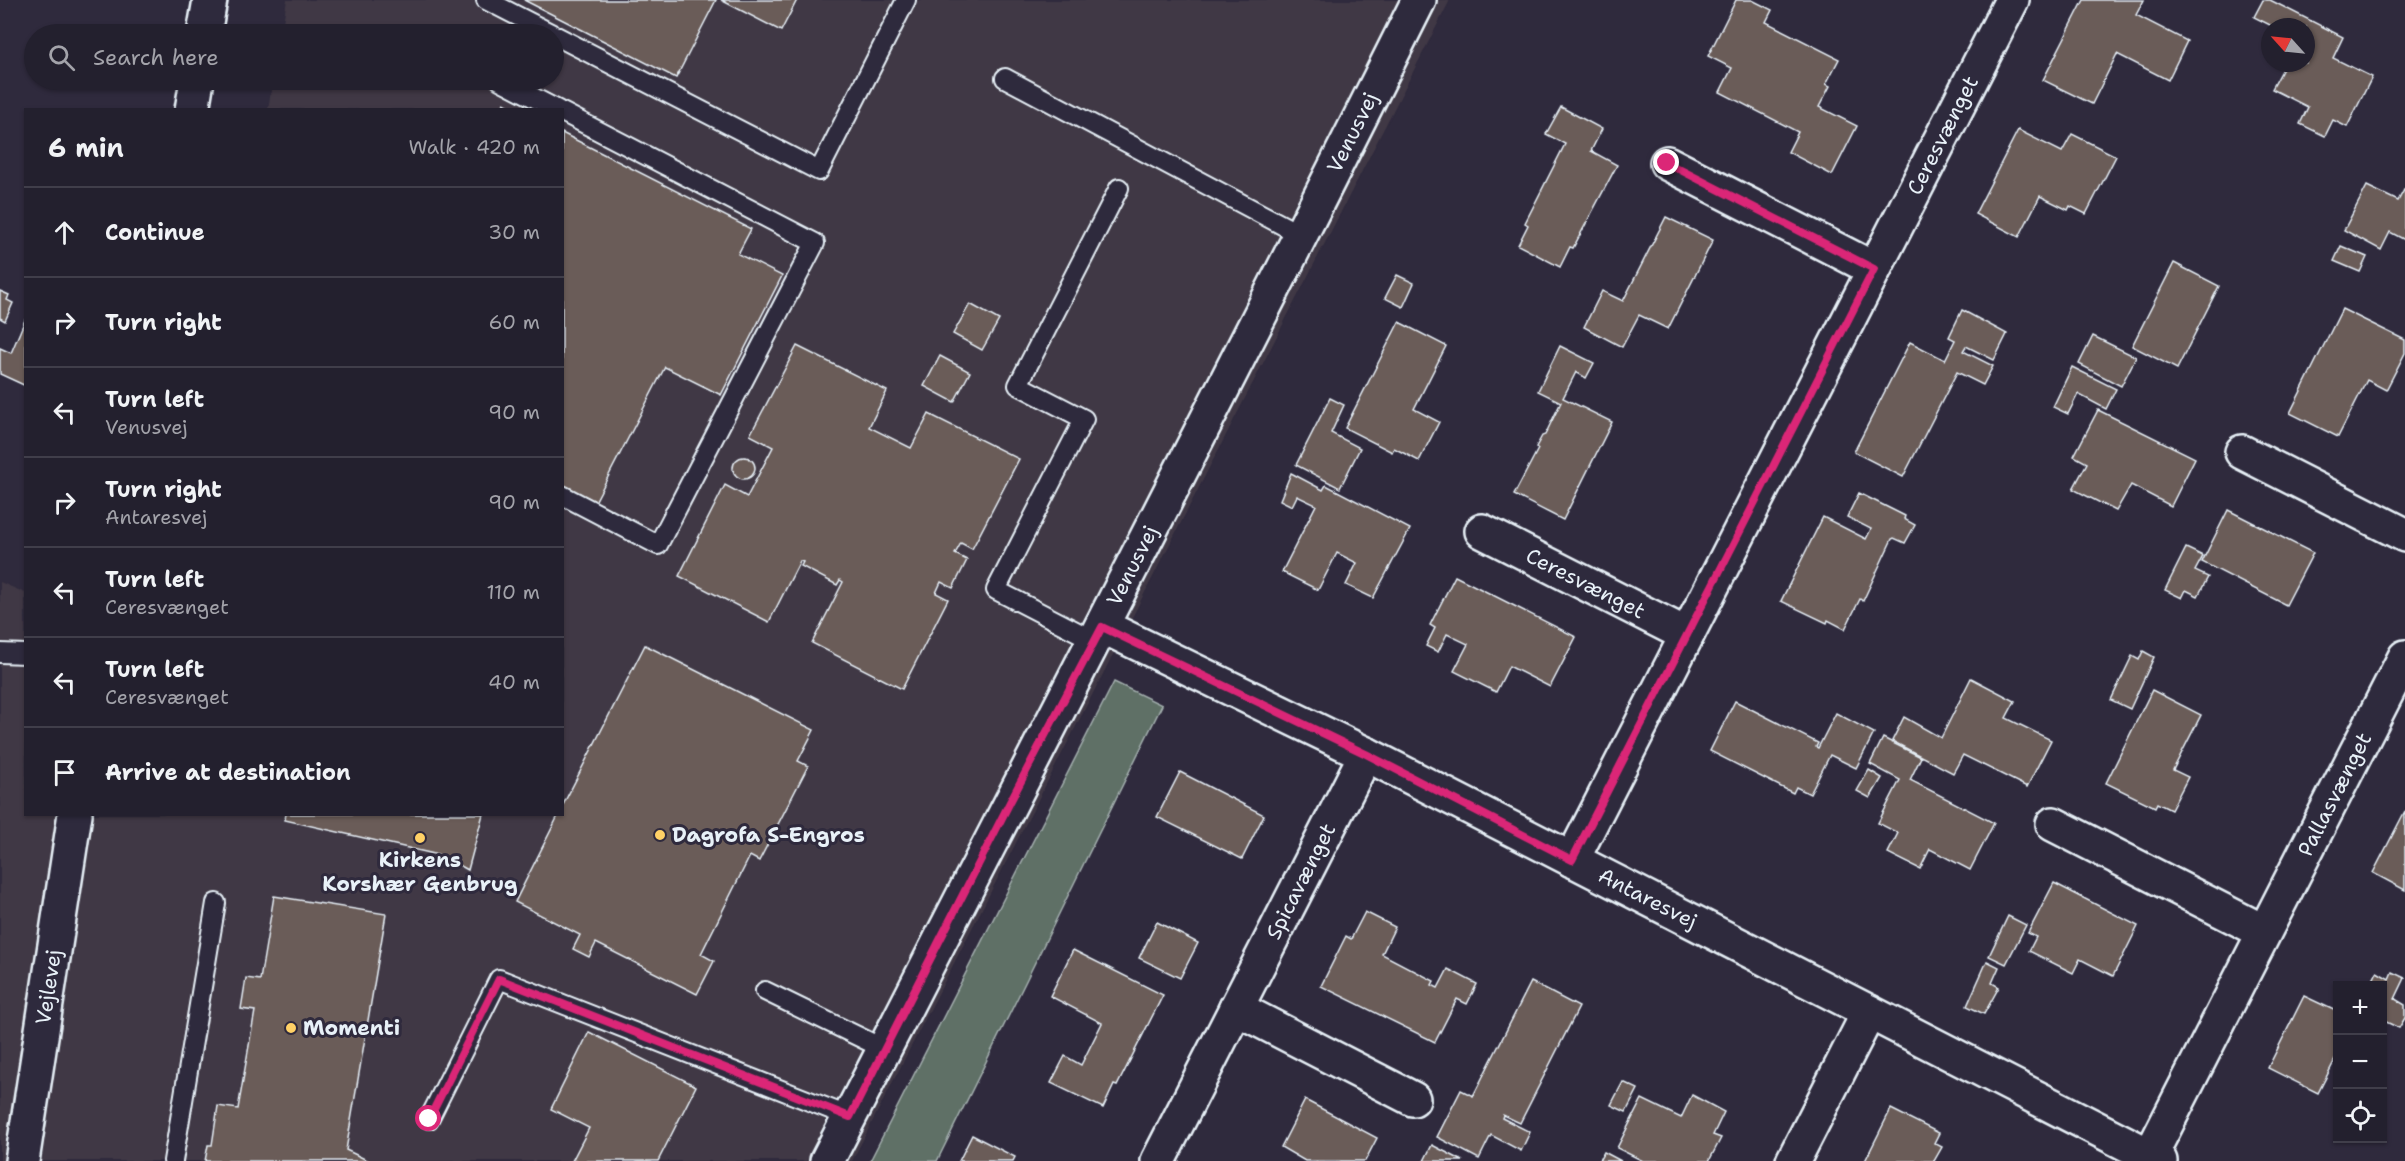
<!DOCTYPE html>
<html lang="en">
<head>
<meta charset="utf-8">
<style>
  body { margin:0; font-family:"Shantell Sans",sans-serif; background:#2b2836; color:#f1f3f6 }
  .controls { position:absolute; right:18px; bottom:18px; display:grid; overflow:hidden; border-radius:0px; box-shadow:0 2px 4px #0004 }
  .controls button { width:54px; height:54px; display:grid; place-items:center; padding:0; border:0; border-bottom:2px solid #403e4a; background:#23202e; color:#f1f3f6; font:30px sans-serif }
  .compass { position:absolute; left:2261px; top:18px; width:54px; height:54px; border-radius:50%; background:#23202e; box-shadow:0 2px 4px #0004; rotate:297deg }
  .stop { position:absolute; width:18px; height:18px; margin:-14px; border:4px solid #db2777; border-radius:50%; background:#fff }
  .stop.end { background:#db2777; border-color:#fff; box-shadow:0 2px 6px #0008 }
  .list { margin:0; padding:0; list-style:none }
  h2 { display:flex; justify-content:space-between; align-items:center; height:78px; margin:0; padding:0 24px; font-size:26px }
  h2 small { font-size:20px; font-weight:400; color:#a3a3aa }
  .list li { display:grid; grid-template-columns:39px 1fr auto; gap:18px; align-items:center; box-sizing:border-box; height:90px; padding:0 24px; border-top:2px solid #403e4a }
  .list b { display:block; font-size:22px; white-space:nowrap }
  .list p { margin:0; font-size:20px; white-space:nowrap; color:#a3a3aa }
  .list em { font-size:20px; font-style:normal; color:#a3a3aa }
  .icon { flex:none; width:33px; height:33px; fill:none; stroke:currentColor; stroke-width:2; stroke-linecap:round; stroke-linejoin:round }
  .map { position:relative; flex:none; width:2405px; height:1161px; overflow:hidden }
  .search { position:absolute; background:#23202e; box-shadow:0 2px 4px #0004; left:24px; top:24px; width:540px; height:66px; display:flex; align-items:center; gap:15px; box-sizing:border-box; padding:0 21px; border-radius:33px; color:#a3a3aa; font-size:22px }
  .panel { position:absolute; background:#23202e; box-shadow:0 2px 4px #0004; left:24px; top:108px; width:540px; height:708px; border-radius:0px }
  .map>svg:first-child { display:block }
  .built { fill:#413945 }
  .green { fill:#5f6f66; stroke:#a4b0af; stroke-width:1.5 }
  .building { fill:#6b5b58; stroke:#e8f1f8; stroke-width:1.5 }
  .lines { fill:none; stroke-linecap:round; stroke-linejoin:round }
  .lane-casing { stroke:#e8f1f8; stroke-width:22 }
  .street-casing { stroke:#e8f1f8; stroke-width:38 }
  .secondary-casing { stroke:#e8f1f8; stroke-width:38 }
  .lane { stroke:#2f2a3d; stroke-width:18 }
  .street { stroke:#2f2a3d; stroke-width:33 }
  .secondary { stroke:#2f2a3d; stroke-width:33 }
  .route { stroke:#db2777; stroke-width:8 }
  .poi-dot { fill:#ffd166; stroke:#2f2a3d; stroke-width:2 }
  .labels { text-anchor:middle; stroke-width:6; stroke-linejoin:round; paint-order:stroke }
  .street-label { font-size:21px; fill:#e8f1f8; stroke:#2f2a3d }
  .poi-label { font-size:21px; font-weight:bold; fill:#e8f1f8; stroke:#2f2a3d; text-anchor:start }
</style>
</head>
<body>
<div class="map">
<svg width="2405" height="1161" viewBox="0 0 2405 1161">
  <rect width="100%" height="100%" fill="#2f2a3d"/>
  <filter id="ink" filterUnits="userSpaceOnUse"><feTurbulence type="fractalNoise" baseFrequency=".0167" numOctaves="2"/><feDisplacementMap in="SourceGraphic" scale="12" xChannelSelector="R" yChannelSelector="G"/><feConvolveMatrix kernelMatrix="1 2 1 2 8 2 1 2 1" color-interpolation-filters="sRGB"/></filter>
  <g filter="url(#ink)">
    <path class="built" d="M287 0H1450L852 1161H0V582L25 593 26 814H562V110L268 109 273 80H554V34H281Z"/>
    <path class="green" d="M1114 682 1162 705 937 1161H870Z"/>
    <g class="building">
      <path d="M524 0H716L676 78Z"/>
      <path d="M721 0H797L781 31Z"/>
      <path d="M1736 0H1752L1772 10 1766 22 1839 59 1826 84 1830 86 1819 107 1857 126 1832 175 1788 152 1798 132 1720 92 1732 68 1708 56Z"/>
      <path d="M2084 0H2144L2136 15 2187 41 2168 80 2117 54 2092 104 2043 80Z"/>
      <path d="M2263 0H2270L2343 37 2333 58 2372 77 2347 127 2333 120 2325 136 2300 124 2308 107 2272 89 2286 63H2306V27H2274L2254 17Z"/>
      <path d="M504 103 517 110H501Z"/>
      <path d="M1561 107 1602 129 1591 151 1617 165 1573 248 1570 247 1560 267 1518 245 1528 225 1525 223 1565 144 1546 134Z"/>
      <path d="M2018 130 2062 152 2072 134 2116 156 2086 214 2070 206 2068 210 2040 196 2019 237 1975 214Z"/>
      <path d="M562 133 751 229 738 254 782 276 721 395 665 367 595 502 562 485Z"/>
      <path d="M2367 186 2398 201 2405 188V240L2390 232 2381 250 2344 230Z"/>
      <path d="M1666 217 1713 240 1668 329 1639 315 1622 347 1584 327 1602 291 1623 301Z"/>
      <path d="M2341 246 2367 257 2360 272 2334 261Z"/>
      <path d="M2174 263 2219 286 2177 369 2132 346Z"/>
      <path d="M1397 275 1414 283 1403 307 1385 298Z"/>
      <path d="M0 291 9 295 7 300 13 303 5 321 0 318Z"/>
      <path d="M970 304 999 320 982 350 953 334Z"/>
      <path d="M2342 309 2405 340V353L2386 390 2367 380 2338 437 2290 413Z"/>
      <path d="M1962 310 2007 334 1994 360 1966 346 1963 351 1993 366 1983 385 1957 372 1903 477 1854 452 1910 342 1945 360 1955 340 1949 337Z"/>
      <path d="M25 320 26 321V386L0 374V348L11 353Z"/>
      <path d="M1399 322 1446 346 1414 409 1439 422 1419 461 1394 448 1392 452 1345 428Z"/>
      <path d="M2093 336 2136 357 2121 386 2079 364Z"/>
      <path d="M797 346 887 391 869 427 911 448 929 414 1019 459 972 549 961 543 955 554 967 560 953 588 941 582 936 593 948 599 902 689 812 643 843 582 840 580 837 585 801 566 803 562 800 561 769 622 679 576 725 485 747 497 773 447 750 435Z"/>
      <path d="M1560 346 1594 363 1586 378 1576 372 1563 398 1612 422 1563 520 1514 495 1538 449 1536 447 1542 436 1545 435 1561 402 1538 391Z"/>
      <path d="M940 356 970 372 954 402 924 386Z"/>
      <path d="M2072 367 2116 389 2106 409 2078 394 2068 414 2053 407Z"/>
      <path d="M1330 398 1344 405 1331 433 1360 448 1340 488 1296 465Z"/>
      <path d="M2098 410 2195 458 2171 506 2131 485 2116 511 2073 489 2087 463 2074 456Z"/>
      <circle cx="744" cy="468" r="11"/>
      <path d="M1291 473 1323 490 1326 485 1410 529 1373 598 1346 585 1357 563 1337 553 1318 590 1282 572 1316 505 1297 496 1292 506 1280 500Z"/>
      <path d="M1859 493 1905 516 1904 519 1915 525 1905 543 1894 538 1892 539 1863 601 1860 599 1845 629 1828 620 1827 623 1781 601 1823 517 1866 539 1871 529 1847 517Z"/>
      <path d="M2228 510 2313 553 2286 605 2202 562Z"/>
      <path d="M2186 548 2203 556 2195 571 2208 577 2198 596 2186 590 2182 598 2165 590Z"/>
      <path d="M1455 576 1576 637 1550 687 1509 666 1496 692 1454 671 1468 644 1447 634 1438 652 1426 646 1435 628 1430 625Z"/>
      <path d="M645 645 814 730 798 761 808 766 759 861 750 856 701 954 714 961 697 994 596 943 589 957 573 949 580 935 515 902 559 814H562V807Z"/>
      <path d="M2143 651 2154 657 2130 709 2111 700 2132 656 2139 660Z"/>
      <path d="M1971 678 2015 701 2006 718 2051 740 2027 787 1963 755 1953 773 1892 741 1904 717 1941 738Z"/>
      <path d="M2152 690 2201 715 2173 770 2188 777 2171 810 2157 803 2155 807 2106 783Z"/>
      <path d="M1735 701 1818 743 1816 747 1818 748 1836 713 1874 733 1856 768 1830 755 1810 794 1796 787 1793 793 1710 751Z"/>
      <path d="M1883 738 1921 757 1910 780 1994 823 1970 870 1930 849 1920 869 1888 853 1898 833 1878 823 1900 780 1870 764Z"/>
      <path d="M1869 770 1882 778 1870 798 1857 791Z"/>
      <path d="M1180 772 1264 815 1242 859 1157 817Z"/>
      <path d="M2405 811V890L2373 873Z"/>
      <path d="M286 814H483L468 870 443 856 285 820Z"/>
      <path d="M2054 883 2138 926 2113 976 2080 959 2073 973 2029 951 2036 937 2028 933Z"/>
      <path d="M274 896 386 914 346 1150 369 1161H205L208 1145H212L218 1106 238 1109 255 1011 241 1009 246 978 260 980Z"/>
      <path d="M1365 912 1395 927 1382 954 1434 981 1432 985 1438 988 1448 969 1477 984 1467 1004 1457 999 1435 1042 1321 986 1346 936 1351 939Z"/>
      <path d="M2008 916 2026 925 2006 964 1989 956Z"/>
      <path d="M1157 922 1198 943 1180 978 1139 958Z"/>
      <path d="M1073 950 1163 995 1117 1086 1114 1085 1103 1108 1051 1083 1065 1056 1081 1065 1102 1023 1050 996Z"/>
      <path d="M1987 961 1999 967 1992 983 1999 987 1984 1014 1967 1006Z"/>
      <path d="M2377 972 2389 979 2392 972 2405 978 2395 999 2405 1005V1018L2399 1028 2382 1020V986H2370Z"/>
      <path d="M1531 982 1579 1007 1520 1123 1503 1115 1502 1118 1530 1132 1521 1151 1491 1135 1479 1159 1437 1137 1461 1090 1473 1096Z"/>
      <path d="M2304 996 2338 1012V1054L2318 1093 2268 1068Z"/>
      <path d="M589 1032 696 1086 658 1161H572L589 1128 551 1109Z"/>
      <path d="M1623 1082 1638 1089 1626 1112 1611 1105Z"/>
      <path d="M1692 1095 1724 1112 1713 1135 1721 1138 1709 1161H1643L1617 1148 1642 1099 1681 1118Z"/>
      <path d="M1305 1100 1377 1138 1365 1161H1305L1281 1147Z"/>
      <path d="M1891 1109 1939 1133 1934 1143 1942 1147 1934 1161H1865Z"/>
      <path d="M972 1135 1015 1157 1013 1161H959Z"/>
      <path d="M1432 1145 1463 1161H1424Z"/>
      <path d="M1604 1152 1621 1161H1599Z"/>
    </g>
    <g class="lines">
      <g class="lane-casing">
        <g id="lane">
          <path d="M486 0 819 171 906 0"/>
          <path d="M1005 78 1301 235"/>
          <path d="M500 80 558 110"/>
          <path d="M562 112 815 243 658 545 562 495"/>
          <path d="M1095 641 996 590 1084 419 1018 385 1119 188"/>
          <path d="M0 653 26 654"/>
          <path d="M765 991 884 1049"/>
          <path d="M429 1119 499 979 850 1117"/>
          <path d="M173 1161 216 903"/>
        </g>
      </g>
      <g class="street-casing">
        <g id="street">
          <path d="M1667 163 1874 269"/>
          <path d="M2242 452 2405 535"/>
          <path id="s1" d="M1482 531 1687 635"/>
          <path id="s2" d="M1102 626 1366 754 2160 1161"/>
          <path d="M2053 824 2264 932"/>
          <path id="s3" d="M1572 860 2012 0"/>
          <path d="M1236 1008 1413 1099"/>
          <path id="s4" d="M2150 1156 2405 657"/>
          <path id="s5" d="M1158 1161 1366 754"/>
          <path d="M1793 1161 1869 1012"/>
        </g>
      </g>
      <g class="secondary-casing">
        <g id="secondary">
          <path d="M204 34 210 0"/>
          <path d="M192 110 197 80"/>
          <path id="s6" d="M22 1161 75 814"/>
          <path id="s7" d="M827 1161C1025 774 1225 389 1419 0"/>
        </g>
      </g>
      <use href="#lane" class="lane"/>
      <use href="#street" class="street"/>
      <use href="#secondary" class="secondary"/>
    </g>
  </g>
  <g class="lines" filter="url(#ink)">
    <path class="route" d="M429 1119 499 979 850 1117 1010 802 1102 627 1366 754 1572 860 1874 269 1667 163"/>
  </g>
  <g class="poi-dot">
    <circle cx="660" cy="835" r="6"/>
    <circle cx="420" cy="838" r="6"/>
    <circle cx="291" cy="1028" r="6"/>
  </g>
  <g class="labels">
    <g class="street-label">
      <text dy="7" stroke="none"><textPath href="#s7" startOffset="1155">Venusvej</textPath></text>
      <text dy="7" stroke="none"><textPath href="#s3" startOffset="814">Ceresvænget</textPath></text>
      <text dy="7" stroke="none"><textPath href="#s7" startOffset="669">Venusvej</textPath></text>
      <text dy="7" stroke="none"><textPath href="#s1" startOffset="116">Ceresvænget</textPath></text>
      <text dy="7" stroke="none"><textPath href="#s4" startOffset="406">Pallasvænget</textPath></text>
      <text dy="7" stroke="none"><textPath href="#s5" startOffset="314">Spicavænget</textPath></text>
      <text dy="7" stroke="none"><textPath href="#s2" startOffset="610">Antaresvej</textPath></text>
      <text dy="7" stroke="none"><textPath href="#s6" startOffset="176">Vejlevej</textPath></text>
    </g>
    <g class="poi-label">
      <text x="672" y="842">Dagrofa S-Engros</text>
      <text x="420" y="867" text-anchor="middle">Kirkens<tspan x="420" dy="24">Korshær Genbrug</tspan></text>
      <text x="303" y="1035">Momenti</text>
    </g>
  </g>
</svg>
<div class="controls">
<button>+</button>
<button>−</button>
<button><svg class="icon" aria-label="locate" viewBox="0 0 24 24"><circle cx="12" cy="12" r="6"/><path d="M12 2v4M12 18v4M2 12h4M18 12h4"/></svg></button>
</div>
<svg class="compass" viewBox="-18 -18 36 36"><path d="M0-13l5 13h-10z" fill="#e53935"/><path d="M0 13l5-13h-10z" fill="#a3a3aa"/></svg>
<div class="stop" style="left:429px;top:1119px"></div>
<div class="stop end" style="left:1667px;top:163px"></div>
<div class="search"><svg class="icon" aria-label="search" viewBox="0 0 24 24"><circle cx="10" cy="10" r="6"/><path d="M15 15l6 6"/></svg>Search here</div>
<section class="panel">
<h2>6 min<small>Walk · 420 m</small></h2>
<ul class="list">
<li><svg class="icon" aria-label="ahead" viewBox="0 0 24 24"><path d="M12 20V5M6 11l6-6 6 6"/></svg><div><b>Continue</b></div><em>30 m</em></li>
<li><svg class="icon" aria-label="right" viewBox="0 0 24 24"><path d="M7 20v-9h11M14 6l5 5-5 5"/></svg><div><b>Turn right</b></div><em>60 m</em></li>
<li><svg class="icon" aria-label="left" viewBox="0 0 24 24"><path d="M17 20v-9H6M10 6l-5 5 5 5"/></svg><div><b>Turn left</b><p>Venusvej</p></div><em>90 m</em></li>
<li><svg class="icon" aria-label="right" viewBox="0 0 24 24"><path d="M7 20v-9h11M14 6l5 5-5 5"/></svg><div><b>Turn right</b><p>Antaresvej</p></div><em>90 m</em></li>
<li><svg class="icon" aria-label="left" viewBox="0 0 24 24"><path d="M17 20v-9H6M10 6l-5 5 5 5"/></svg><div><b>Turn left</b><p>Ceresvænget</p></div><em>110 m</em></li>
<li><svg class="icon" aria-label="left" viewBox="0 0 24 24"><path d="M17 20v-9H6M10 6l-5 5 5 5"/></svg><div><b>Turn left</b><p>Ceresvænget</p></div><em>40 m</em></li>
<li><svg class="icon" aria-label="arrive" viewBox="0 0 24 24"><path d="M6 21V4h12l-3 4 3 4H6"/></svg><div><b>Arrive at destination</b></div></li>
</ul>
</section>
</div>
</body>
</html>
